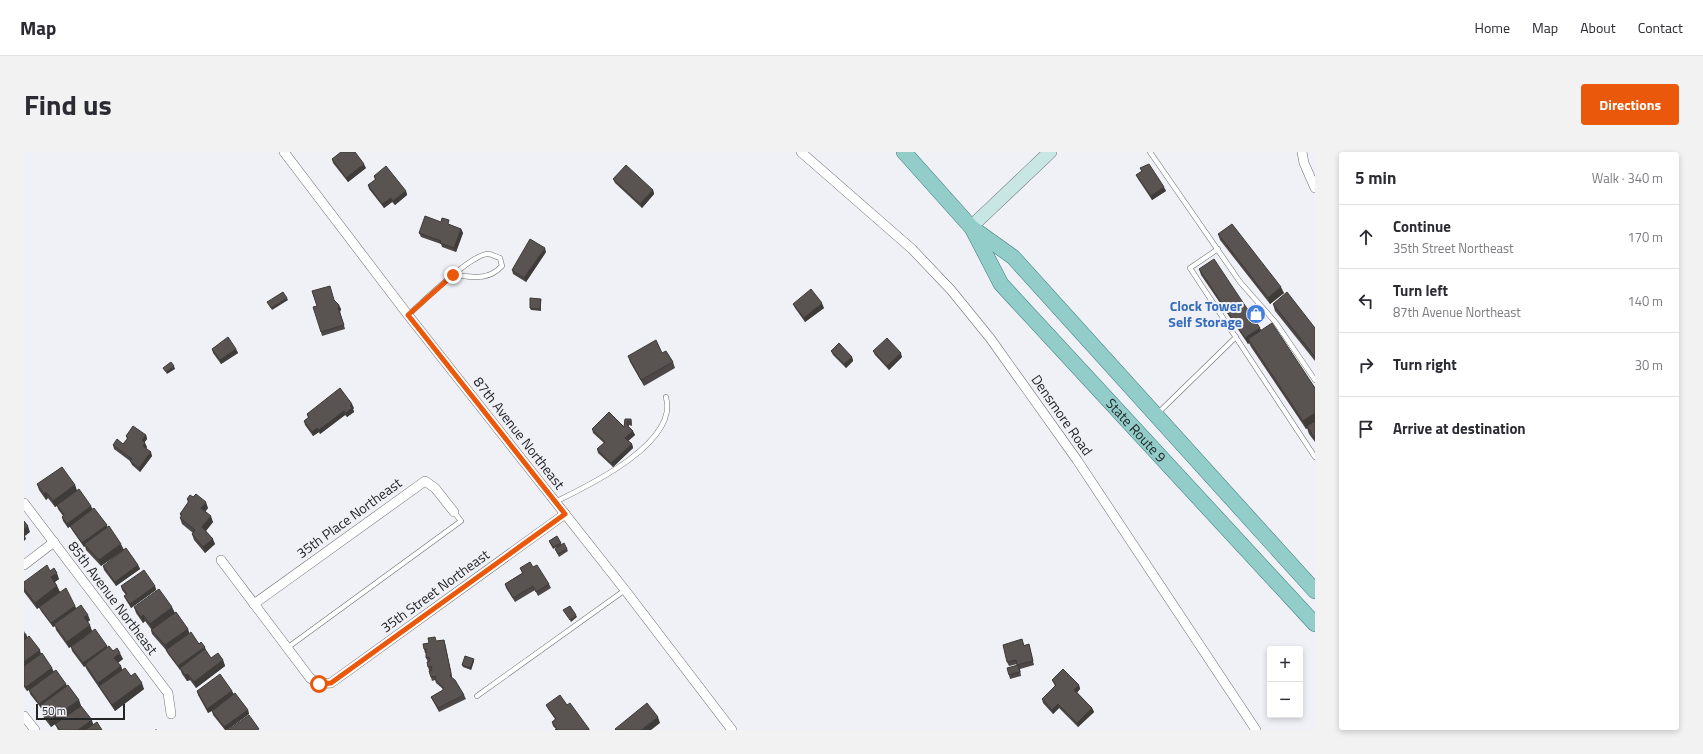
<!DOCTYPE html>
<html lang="en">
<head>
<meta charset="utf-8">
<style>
  body { margin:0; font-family:"Titillium Web",sans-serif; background:#f2f2f3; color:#2b2b33 }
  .controls { position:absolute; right:12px; bottom:12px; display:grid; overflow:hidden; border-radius:4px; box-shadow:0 2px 6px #0003 }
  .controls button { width:36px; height:36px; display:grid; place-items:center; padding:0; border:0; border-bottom:1px solid #e1e1e2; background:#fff; color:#2b2b33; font:20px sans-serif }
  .scale { position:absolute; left:12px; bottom:10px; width:89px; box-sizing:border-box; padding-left:4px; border:2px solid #242527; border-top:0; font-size:11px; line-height:14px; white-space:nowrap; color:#242527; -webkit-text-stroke:3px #eff1f6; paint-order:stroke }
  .stop { position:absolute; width:12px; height:12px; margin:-9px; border:3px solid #ea580c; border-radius:50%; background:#fff }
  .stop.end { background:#ea580c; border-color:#fff; box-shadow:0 1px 4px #0008 }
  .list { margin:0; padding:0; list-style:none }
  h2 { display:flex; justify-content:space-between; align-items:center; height:52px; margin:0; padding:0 16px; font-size:17px }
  h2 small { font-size:13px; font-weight:400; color:#7c7c81 }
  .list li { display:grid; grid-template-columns:26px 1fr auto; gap:12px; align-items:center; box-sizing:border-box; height:64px; padding:0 16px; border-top:1px solid #e1e1e2 }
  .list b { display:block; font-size:15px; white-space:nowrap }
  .list p { margin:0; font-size:13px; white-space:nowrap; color:#7c7c81 }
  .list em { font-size:13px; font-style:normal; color:#7c7c81 }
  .icon { flex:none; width:22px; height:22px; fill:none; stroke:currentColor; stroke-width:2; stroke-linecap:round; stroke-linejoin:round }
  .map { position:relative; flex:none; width:1291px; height:578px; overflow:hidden; border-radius:4px }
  header { display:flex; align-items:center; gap:24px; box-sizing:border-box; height:56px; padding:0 20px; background:#fff; border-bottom:1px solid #e1e1e2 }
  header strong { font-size:19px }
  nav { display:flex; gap:22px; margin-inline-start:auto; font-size:14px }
  .intro { display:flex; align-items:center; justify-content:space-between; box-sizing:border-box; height:96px; padding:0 24px }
  h1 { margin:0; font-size:28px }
  .button { padding:10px 18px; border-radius:4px; background:#ea580c; color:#fff; font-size:14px; font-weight:700 }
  main { display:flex; gap:24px; padding:0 24px }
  aside { flex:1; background:#fff; border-radius:4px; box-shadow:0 2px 6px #0003 }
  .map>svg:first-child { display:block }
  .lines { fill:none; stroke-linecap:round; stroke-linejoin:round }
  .service-casing { stroke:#6c6e73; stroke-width:5.5 }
  .minor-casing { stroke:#6c6e73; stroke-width:10 }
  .secondary-casing { stroke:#6c6e73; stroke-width:14 }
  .primary-casing { stroke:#3c7c7a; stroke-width:16 }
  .path { stroke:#a6a8ac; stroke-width:2; stroke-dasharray:3 2; stroke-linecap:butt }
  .service { stroke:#fff; stroke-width:4.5 }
  .minor { stroke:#fff; stroke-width:9 }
  .secondary { stroke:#c8e6e4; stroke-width:13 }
  .primary { stroke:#92cdca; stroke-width:15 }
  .wall { fill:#4d4847 }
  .shaded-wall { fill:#3e3b39 }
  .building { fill:#595452; stroke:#3e3b39 }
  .route { stroke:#ea580c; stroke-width:5 }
  .labels { text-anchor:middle; stroke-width:4; stroke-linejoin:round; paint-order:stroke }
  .shop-label { font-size:14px; font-weight:bold; fill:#366cbe; stroke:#eff1f6; text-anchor:end }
  .street-label { font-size:14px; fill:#242527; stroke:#eff1f6 }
</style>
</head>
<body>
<header>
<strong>Map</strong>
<nav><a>Home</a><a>Map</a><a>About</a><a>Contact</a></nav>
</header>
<div class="intro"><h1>Find us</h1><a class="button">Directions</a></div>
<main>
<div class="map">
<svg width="1291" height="578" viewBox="0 0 1291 578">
  <rect width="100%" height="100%" fill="#eff1f6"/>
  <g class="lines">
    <g class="service-casing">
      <g id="service">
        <path d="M1126 0 1216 130 1252 171 1291 228"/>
        <path d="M1194 97 1166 116 1291 305"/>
        <path d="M384 163C399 150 447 102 464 102 468 102 472 105 476 106L478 114C464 129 449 125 429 123"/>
        <path d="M1134 261 1212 185"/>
        <path d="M531 350C564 334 655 291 642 245"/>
        <path d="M263 496 437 369 430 360"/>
        <path d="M453 544 601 438"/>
      </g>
    </g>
    <g class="minor-casing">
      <g id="minor">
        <path d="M260 0 384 163 601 438 708 578"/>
        <path d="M777 0 888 97 927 138 966 186 1053 308 1232 578"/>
        <path d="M1278 0 1280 11 1291 36"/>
        <path d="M0 351 144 541 147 562"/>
        <path d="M197 408 286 526 295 532 307 531 541 362"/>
        <path d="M0 413 30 390"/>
        <path d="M230 452 401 329 411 336 430 360"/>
        <path d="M0 564 11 578"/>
      </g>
    </g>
    <g class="secondary-casing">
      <path id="secondary" d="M947 75 1026 0"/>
    </g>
    <g class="primary-casing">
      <g id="primary">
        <path d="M880 0 947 75 989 105 1291 439"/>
        <path id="s1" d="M949 78 977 132 1291 472"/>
      </g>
    </g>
    <path class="path" d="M132 578V577"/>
    <use href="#service" class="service"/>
    <use href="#minor" class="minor"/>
    <use href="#secondary" class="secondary"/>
    <use href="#primary" class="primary"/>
  </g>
  <g class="wall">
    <path d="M308 7 342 16 324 30 309 11Z"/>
    <path d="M1116 16 1142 39 1128 48 1114 27 1112 23 1118 19Z"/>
    <path d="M350 24 382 39 383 43 371 53 368 50 360 56 345 37 344 33 351 28Z"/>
    <path d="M589 27 629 38 630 42 618 56 591 31Z"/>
    <path d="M417 70 427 73 437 77 439 81 432 100 418 95 417 92 397 85 395 81Z"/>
    <path d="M1194 82 1260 141 1246 152 1196 88Z"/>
    <path d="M522 100 502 130 489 122 488 118Z"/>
    <path d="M1175 117 1237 178 1291 236V290L1285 282 1283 276 1282 277 1227 195 1225 191 1224 192 1177 123Z"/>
    <path d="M517 147V159L507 158 506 156Z"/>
    <path d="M311 149 317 157 316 160 321 177 298 184 297 180Z"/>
    <path d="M769 152 800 156 781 170 771 156Z"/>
    <path d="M1249 152 1291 176V209L1251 159Z"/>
    <path d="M188 197H212L214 201 197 212 189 201Z"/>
    <path d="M807 199 828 205 829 209 822 216 809 203Z"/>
    <path d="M849 199 878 205 865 218 851 203Z"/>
    <path d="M638 201 649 210 651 216 620 234 606 210 604 204Z"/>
    <path d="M330 256 329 257 330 260 323 265 321 263 296 282 295 280 289 284 281 273 280 269 284 266 283 262Z"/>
    <path d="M601 267H607L608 271V274L605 273V275L611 283 604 289 608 292 609 296 589 315 574 301 573 297 580 291 569 281 568 277 600 275Z"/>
    <path d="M122 283 123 287 120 291 123 295 122 296 128 304 116 320 108 313 106 309 90 297 89 293 99 292 103 287 102 284Z"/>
    <path d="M13 332 51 333 53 339 83 375 100 398 77 414 62 398 61 394 60 395 48 378 46 374 44 376 39 369 38 365 39 364 34 357 33 354 31 355 24 346 22 348 15 338Z"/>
    <path d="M163 347 184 356 181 360 189 370 182 379 191 392 181 401 170 388 168 382 169 381 158 372 156 366 157 365 156 362 164 351Z"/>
    <path d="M525 389 537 391 538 393 543 397 544 399 535 405 531 397 533 395 529 397Z"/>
    <path d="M114 413 116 417 92 434 80 418 79 414Z"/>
    <path d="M509 415 525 432 527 436 514 444 511 438 491 450 482 436 481 432 498 421 496 416Z"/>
    <path d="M26 419 35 427 31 430 36 440 20 452 51 454 52 456 66 468 64 470 68 479 84 496 89 499 99 507 94 511 97 514 98 518 107 524 120 537 91 559 78 540 76 537 63 518 61 514 60 515 48 499 47 495 59 486 45 496 32 478 31 474 29 475 17 459 15 455 13 457 0 440V430Z"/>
    <path d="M97 434H131L132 438 107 456 102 448 100 444 102 443 98 438Z"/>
    <path d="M110 455 150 461 164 477 165 481 182 499 187 506 199 508 201 514 172 536 166 528 163 529 158 522 156 517V518L144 502 142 498 128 482 127 478V477L121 469 119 471 112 461Z"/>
    <path d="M0 479 3 485 17 502 30 520 55 548 57 554 69 572 78 578H34L31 572 27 575 20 566 18 560 19 559 18 556H17L6 542 5 538 3 539 0 535Z"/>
    <path d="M420 488 421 492 428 525V526L440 543 442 547 415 560 409 549 407 545 419 538V537L412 531 411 528 408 529 404 515V510L402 506V501H401L400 497 413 489Z"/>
    <path d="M1005 492 1010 513 996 517 997 524 986 527 985 523 993 513V512L985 514 983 510 1000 493Z"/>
    <path d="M450 507V509L447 518 439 515 438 513Z"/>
    <path d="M1028 528 1055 533 1056 537 1053 540 1068 556 1070 560 1054 575 1035 556 1029 562 1019 551 1018 547 1031 534Z"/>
    <path d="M173 539H208L210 543 224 558 225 562 203 578H201L189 563 188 559 184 561 174 543Z"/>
    <path d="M522 553H543L566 578H531L532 577 529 574 528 570 531 567 524 557Z"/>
  </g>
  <g class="shaded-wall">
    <path d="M340 12 342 16 324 30 322 26Z"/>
    <path d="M1140 35 1142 39 1128 48 1127 44Z"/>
    <path d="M629 38 630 42 618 56 616 52Z"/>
    <path d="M382 39 383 43 371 53 369 49Z"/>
    <path d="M367 46 368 50 360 56 358 52Z"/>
    <path d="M437 77 439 81 432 100 430 96Z"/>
    <path d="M521 96 522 100 502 130 500 126Z"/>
    <path d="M1257 135 1260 141 1246 152 1244 146Z"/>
    <path d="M263 146 264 148 248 158 247 156Z"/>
    <path d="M517 147V159L516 157Z"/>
    <path d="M798 151 800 156 781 170 780 166Z"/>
    <path d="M315 153 317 157 316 160 321 177 314 156Z"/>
    <path d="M1236 176 1239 182 1224 187 1225 191 1224 192 1221 186Z"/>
    <path d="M212 197 214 201 197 212 196 208Z"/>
    <path d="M877 201 878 205 865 218 863 214Z"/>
    <path d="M828 205 829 209 822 216 820 212Z"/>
    <path d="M150 214 151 217 143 222 142 220Z"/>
    <path d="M328 252 330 256 329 257 330 260 323 265 322 261 326 254Z"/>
    <path d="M320 259 321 263 296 282 295 278Z"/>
    <path d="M1291 261V270L1282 277 1279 269Z"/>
    <path d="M293 276 295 280 289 284 288 280Z"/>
    <path d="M609 279 611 283 603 290 601 286Z"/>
    <path d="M122 283 123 287 119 292 118 288Z"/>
    <path d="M121 291 123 295 121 298 119 294Z"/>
    <path d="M608 292 609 296 589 315 587 311Z"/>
    <path d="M127 300 128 304 116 320 115 316Z"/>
    <path d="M51 333 53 339 31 355 29 349Z"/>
    <path d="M22 340 24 346 22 348 20 342Z"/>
    <path d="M182 350 184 356 179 362 177 356Z"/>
    <path d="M67 354 69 358 44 376 43 372Z"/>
    <path d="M187 364 189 370 180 381 178 375Z"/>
    <path d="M83 373 84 377 60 392 61 394 60 395 58 391Z"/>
    <path d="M4 374 6 380 1 384 2 387 0 389V377Z"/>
    <path d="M189 387 191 392 181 401 179 395Z"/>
    <path d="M97 392 100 398 77 414 75 408Z"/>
    <path d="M114 413 116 417 92 434 91 430Z"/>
    <path d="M33 421 35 427 29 431 27 425Z"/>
    <path d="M33 434 36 440 13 457 11 451Z"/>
    <path d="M131 434 132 438 107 456 106 452Z"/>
    <path d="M51 454 53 458 30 472 31 474 29 475 27 471Z"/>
    <path d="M148 455 151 461 128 478 126 472Z"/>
    <path d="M64 463 66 468 62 471 60 465Z"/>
    <path d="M119 463 121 469 119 471 117 465Z"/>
    <path d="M552 463 553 465 547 470 546 468Z"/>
    <path d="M66 473 68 479 45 496 43 490Z"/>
    <path d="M164 477 165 481 142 498 141 493Z"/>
    <path d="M2 481 3 485 0 488V483Z"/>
    <path d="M420 488 421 492 428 525 427 528 426 524Z"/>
    <path d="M83 494 84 498 61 512V514L60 515 59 511Z"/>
    <path d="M181 495 182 499 156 516V518L154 514Z"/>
    <path d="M16 498 17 502 0 515V510Z"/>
    <path d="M96 501 99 507 92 512 90 506Z"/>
    <path d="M450 507V509L447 518 446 516Z"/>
    <path d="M199 508 201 514 172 536 170 530Z"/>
    <path d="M97 514 99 520 75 534 76 537 74 531Z"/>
    <path d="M28 516 30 520 3 539 2 535Z"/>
    <path d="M164 522 166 528 163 529 161 523Z"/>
    <path d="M118 531 120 537 91 559 88 553Z"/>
    <path d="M42 532 44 536 17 553 18 556H17L15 552Z"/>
    <path d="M1055 533 1056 537 1052 542 1050 538Z"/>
    <path d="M208 539 210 543 184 561 183 557Z"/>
    <path d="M55 548 57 554 27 575 25 569Z"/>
    <path d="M1034 552 1035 556 1029 562 1028 558Z"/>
    <path d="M1068 556 1070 560 1054 575 1053 571Z"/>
    <path d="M224 558 225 562 203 578H201L200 575Z"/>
    <path d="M634 565 636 571 627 578H617Z"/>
    <path d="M68 568 69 572 61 578H54Z"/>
  </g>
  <g class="building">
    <path d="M317 0H331L340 12 322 26 308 7Z"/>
    <path d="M1125 12 1140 35 1127 44 1112 23 1118 19 1116 16Z"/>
    <path d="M602 13 629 38 616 52 589 27Z"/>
    <path d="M362 14 382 39 369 49 367 46 358 52 344 33 352 27 350 24Z"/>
    <path d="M401 64 417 70 418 66 425 68 424 72 437 77 430 96 416 91 417 89 395 81Z"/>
    <path d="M1208 72 1257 135 1244 146 1194 82Z"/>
    <path d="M506 87 521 96 500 126 488 118Z"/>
    <path d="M1190 107 1236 176 1221 186 1175 117Z"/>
    <path d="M306 134 310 148 315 153 314 156 320 173 297 180 289 155 293 154 288 139Z"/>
    <path d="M787 137 798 151 780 166 769 152Z"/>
    <path d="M259 140 263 146 247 156 243 150Z"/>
    <path d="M1263 140 1291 176V205L1249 152Z"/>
    <path d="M506 146 517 147 516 157 506 156Z"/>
    <path d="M1248 171 1291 236V261L1279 269 1224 187Z"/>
    <path d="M204 185 212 197 196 208 188 197Z"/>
    <path d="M863 186 877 201 863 214 849 199Z"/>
    <path d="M632 188 638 201 642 199 649 210 617 228 604 204Z"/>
    <path d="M815 191 828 205 820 212 807 199Z"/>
    <path d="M147 210 150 214 142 220 139 216Z"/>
    <path d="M316 236 328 252 326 254 328 256 322 261 320 259 295 278 293 276 288 280 280 269 285 265 283 262Z"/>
    <path d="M585 260 600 275 601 267H607V270L603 269V273L609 279 601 286 608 292 587 311 573 297 581 290 568 277Z"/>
    <path d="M1291 269V287L1283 274Z"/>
    <path d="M109 274 122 283 118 288 121 291 119 294 127 300 115 316 106 309 108 307 89 293 93 287 99 292 104 286 102 284Z"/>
    <path d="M38 315 51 333 29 349 22 340 20 342 13 332Z"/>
    <path d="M55 337 67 354 43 372 38 365 40 363 33 353Z"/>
    <path d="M172 342 182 350 177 356 187 364 178 375 189 387 179 395 168 382 171 378 156 366 158 363 156 362 165 349 163 347 166 343 169 345Z"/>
    <path d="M70 356 83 373 58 391 46 374Z"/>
    <path d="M0 369 4 374 0 377Z"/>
    <path d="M85 374 97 392 75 408 60 392Z"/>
    <path d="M533 384 537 391 529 395 525 389Z"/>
    <path d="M540 391 543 397 534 402 531 397Z"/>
    <path d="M102 396 114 413 91 430 79 414Z"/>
    <path d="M506 410 509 415 513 413 525 432 512 440 509 434 489 446 481 432 499 421 496 416Z"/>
    <path d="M23 413 26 419 30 416 33 421 27 425 33 434 11 451 0 437V430Z"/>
    <path d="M120 418 131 434 106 452 100 444 103 442 97 434Z"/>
    <path d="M42 436 51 454 27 471 15 455Z"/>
    <path d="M135 437 148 455 126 472 119 463 117 465 110 455Z"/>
    <path d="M57 453 64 463 60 465 66 473 43 490 30 472Z"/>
    <path d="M546 454 552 463 546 468 539 458Z"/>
    <path d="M152 460 164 477 141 493 127 478Z"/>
    <path d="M71 477 83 494 59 511 47 495Z"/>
    <path d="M167 480 175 492 177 490 181 495 154 514 142 498Z"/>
    <path d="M5 484 16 498 0 510V488Z"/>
    <path d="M411 485 412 489 420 488 427 521 426 524 431 528 440 543 414 556 407 545 419 538V535L411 527 412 524 407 525 405 519 408 518 407 514 404 515 403 510 406 509 405 505 402 506V497H400L399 492 405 491 404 486Z"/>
    <path d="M998 487 1000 494 1005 492 1009 509 993 513 992 508 983 510 979 493Z"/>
    <path d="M85 494 89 499 93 496 96 501 90 506 97 514 74 531 61 512Z"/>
    <path d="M181 497 187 506 194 501 199 508 170 530 164 522 161 523 156 516Z"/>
    <path d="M18 501 28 516 2 535 0 533V514Z"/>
    <path d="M441 504 450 507 446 516 438 513Z"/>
    <path d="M994 513 996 520 985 523 983 516Z"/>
    <path d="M101 516 107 524 111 521 118 531 88 553 75 534Z"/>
    <path d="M1039 517 1055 533 1050 538 1068 556 1053 571 1034 552 1028 558 1018 547 1032 533 1028 528Z"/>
    <path d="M32 518 42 532 15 552 5 538Z"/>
    <path d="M196 522 208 539 183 557 173 539Z"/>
    <path d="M44 533 55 548 25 569 18 560 20 558 17 553Z"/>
    <path d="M211 541 224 558 200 575 188 559Z"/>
    <path d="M536 543 543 553 546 551 565 577 564 578H531L533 577 528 570 532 567 522 553Z"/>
    <path d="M623 551 634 565 617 578H592L591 577Z"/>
    <path d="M57 554 68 568 54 578H36L31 572Z"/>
    <path d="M225 563 235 577 233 578H204Z"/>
    <path d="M73 570 78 578H61Z"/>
  </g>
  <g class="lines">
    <path class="route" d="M295 532 307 531 541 362 384 163 429 123"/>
  </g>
  <defs>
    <g id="shop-disc" transform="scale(1)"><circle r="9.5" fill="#3f7fe0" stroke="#eff1f6"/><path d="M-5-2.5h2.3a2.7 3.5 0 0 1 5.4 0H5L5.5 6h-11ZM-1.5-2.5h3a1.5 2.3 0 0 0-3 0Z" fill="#fff"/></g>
  </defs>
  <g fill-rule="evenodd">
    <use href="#shop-disc" x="1232" y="162"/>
  </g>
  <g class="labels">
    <g class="shop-label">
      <text x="1218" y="159">Clock Tower<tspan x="1218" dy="16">Self Storage</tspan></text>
    </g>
    <g class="street-label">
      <text transform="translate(1038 263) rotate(55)" y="5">Densmore Road</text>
      <text dy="5" stroke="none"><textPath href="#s1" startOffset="260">State Route 9</textPath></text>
      <text transform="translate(495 281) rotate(52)" y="5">87th Avenue Northeast</text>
      <text transform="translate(325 366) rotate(-36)" y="5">35th Place Northeast</text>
      <text transform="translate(411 439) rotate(-36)" y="5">35th Street Northeast</text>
      <text transform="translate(89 446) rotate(53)" y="5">85th Avenue Northeast</text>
    </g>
  </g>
</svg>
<div class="controls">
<button>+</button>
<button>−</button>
</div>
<div class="scale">50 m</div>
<div class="stop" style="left:295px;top:532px"></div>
<div class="stop end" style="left:429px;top:123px"></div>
</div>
<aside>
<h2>5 min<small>Walk · 340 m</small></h2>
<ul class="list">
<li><svg class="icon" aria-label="ahead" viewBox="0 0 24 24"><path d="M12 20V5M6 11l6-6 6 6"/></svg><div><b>Continue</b><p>35th Street Northeast</p></div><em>170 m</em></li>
<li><svg class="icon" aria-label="left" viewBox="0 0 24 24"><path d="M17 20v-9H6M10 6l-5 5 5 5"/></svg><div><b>Turn left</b><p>87th Avenue Northeast</p></div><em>140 m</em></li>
<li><svg class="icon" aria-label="right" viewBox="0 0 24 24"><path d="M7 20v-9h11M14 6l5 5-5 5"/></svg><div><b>Turn right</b></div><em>30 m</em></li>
<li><svg class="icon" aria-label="arrive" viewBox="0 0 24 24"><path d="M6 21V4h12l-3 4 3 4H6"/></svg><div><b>Arrive at destination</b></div></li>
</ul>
</aside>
</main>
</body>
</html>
